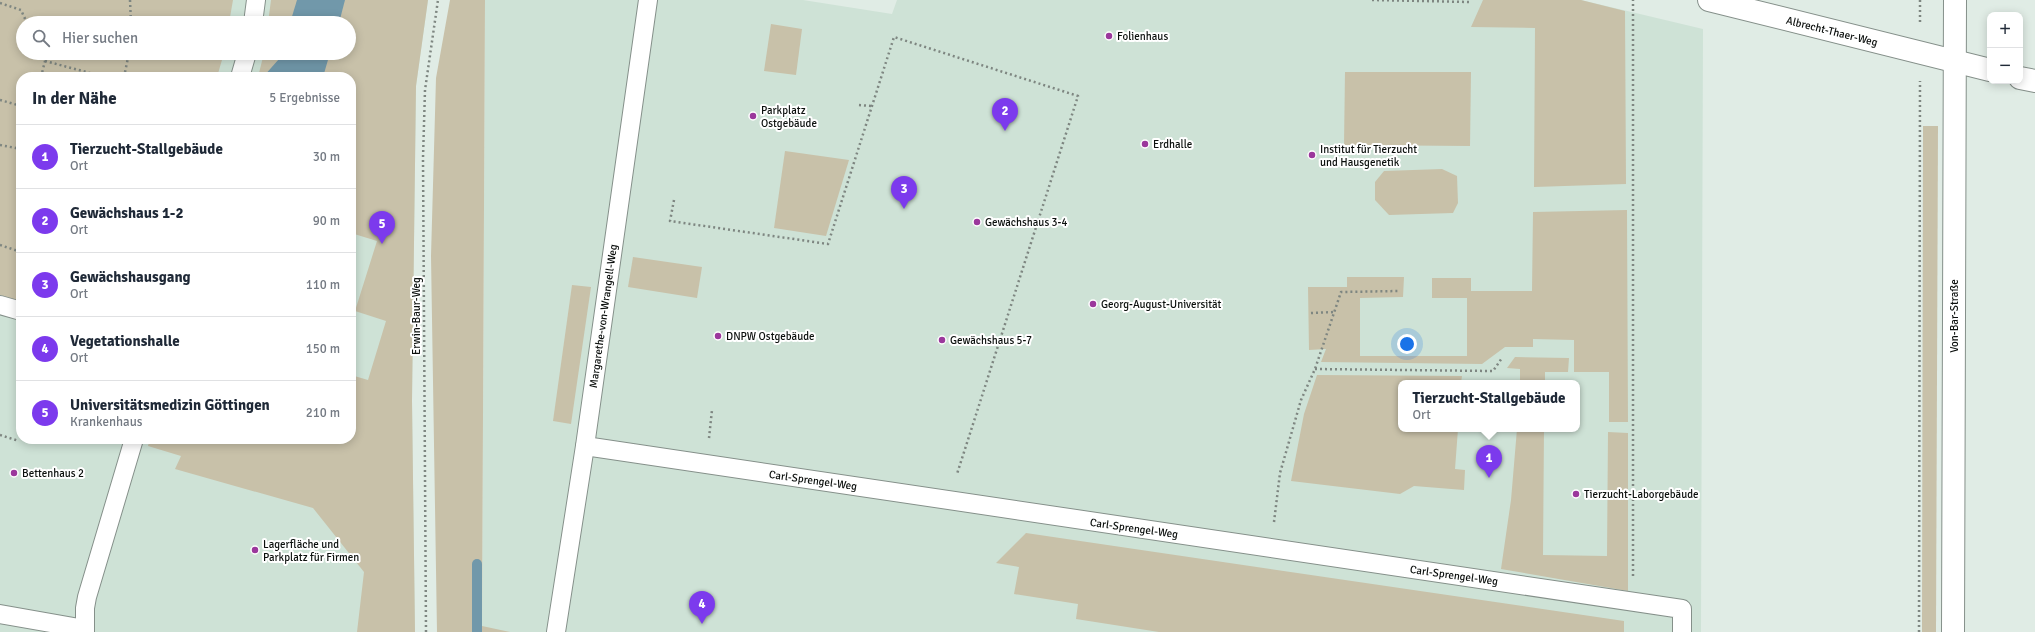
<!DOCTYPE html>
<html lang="de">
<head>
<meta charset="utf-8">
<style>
  body { margin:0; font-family:Signika,sans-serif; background:#f2f2f3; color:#1f2937 }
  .controls { position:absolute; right:12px; top:12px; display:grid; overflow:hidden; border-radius:8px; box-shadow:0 2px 10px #0003 }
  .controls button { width:36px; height:36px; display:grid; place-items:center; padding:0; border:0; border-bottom:1px solid #e0e1e3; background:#fff; color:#1f2937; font:20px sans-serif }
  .you { position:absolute; left:1407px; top:344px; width:14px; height:14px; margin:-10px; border:3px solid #fff; border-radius:50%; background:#1a73e8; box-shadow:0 0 0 6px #1a73e833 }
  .badge { display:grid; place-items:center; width:26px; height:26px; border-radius:50%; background:#7c3aed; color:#fff; font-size:13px; font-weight:700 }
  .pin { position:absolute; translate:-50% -33px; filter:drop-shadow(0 1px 2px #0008) }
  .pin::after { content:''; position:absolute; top:21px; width:14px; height:12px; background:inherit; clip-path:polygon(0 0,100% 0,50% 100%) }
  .popup { position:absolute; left:1398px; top:380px; width:182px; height:52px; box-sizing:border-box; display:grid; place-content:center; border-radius:8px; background:#fff; filter:drop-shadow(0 1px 3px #0005); font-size:13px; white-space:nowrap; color:#747a83 }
  .popup b { font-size:15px; color:#1f2937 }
  .popup::after { content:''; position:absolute; left:50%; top:100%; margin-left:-8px; border:8px solid transparent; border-top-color:#fff }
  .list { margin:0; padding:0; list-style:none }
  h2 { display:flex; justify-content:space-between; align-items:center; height:52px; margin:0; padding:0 16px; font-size:17px }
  h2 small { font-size:13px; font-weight:400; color:#747a83 }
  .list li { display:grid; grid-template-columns:26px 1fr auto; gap:12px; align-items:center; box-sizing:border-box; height:64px; padding:0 16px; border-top:1px solid #e0e1e3 }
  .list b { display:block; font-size:15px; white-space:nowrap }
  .list p { margin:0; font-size:13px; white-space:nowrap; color:#747a83 }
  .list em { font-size:13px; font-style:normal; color:#747a83 }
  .icon { flex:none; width:22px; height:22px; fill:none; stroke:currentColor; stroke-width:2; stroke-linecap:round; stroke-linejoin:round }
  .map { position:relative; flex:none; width:2035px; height:632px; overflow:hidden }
  .search { position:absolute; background:#fff; box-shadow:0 2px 10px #0003; left:16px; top:16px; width:340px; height:44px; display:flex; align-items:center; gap:10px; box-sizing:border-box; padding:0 14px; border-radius:22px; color:#747a83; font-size:15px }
  .panel { position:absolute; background:#fff; box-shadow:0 2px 10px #0003; left:16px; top:72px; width:340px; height:372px; border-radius:16px }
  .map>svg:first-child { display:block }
  .built { fill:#cee2d6; fill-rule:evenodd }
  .green { fill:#c8c1a9 }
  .water { fill:#7198aa }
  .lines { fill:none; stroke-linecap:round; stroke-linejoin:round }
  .stream { stroke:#7198aa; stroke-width:10 }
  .lane-casing { stroke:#85908a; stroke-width:20 }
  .street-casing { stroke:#85908a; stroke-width:24 }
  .path { stroke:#7e8681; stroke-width:2.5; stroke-dasharray:2 3; stroke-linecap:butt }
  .lane { stroke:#fff; stroke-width:18 }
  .street { stroke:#fff; stroke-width:22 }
  .poi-dot { fill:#9b379c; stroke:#fff; stroke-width:1.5 }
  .labels { text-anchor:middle; stroke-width:4; stroke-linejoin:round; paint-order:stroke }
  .street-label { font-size:11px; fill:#0b0f0d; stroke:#fff }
  .poi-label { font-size:11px; fill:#0b0f0d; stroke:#fff; text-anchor:start }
</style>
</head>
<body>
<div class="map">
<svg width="2035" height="632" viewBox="0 0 2035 632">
  <rect width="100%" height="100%" fill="#e0ece5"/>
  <g class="built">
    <path d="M0 0H428L416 86 412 401 415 632H0ZM23 23H349V53H23ZM21 77H351V439H21Z"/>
    <path d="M485 0H803L892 14 897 0H1581L1703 29 1701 632H482ZM1401 383H1577V429H1401Z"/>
  </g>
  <g class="green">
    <path d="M0 0H233L229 23H23V53H224L217 77H21V302L0 295Z"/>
    <path d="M271 0H428L416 86 412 401 415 632H357L364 572 313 508 175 469 181 456 148 446 150 439H351V375L368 380 386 321 355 311 377 241 351 233V77H258L264 53H349V23H268Z"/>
    <path d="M450 0H485L482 626 510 632H437L431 256 436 78Z"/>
    <path d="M1483 0H1581L1625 11 1626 184 1534 187 1535 28 1471 27Z"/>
    <path d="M771 24 802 29 796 75 764 71Z"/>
    <path d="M1345 72H1471L1470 146 1344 145Z"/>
    <path d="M1923 126H1938L1936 632H1922Z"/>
    <path d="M785 151 849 160 826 236 774 228Z"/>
    <path d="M1442 169 1457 176 1458 203 1453 213 1389 215 1375 200V182L1384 171Z"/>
    <path d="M1627 210 1628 422H1609V372H1574V340L1533 339V347H1505L1482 364 1321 362 1326 349 1309 350 1308 287H1347V277H1404L1403 297 1360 298V356H1467V298H1432V278H1471V291H1532L1533 212Z"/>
    <path d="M633 257 702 267 697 298 628 287Z"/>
    <path d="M572 285 591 287 571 424 553 421Z"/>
    <path d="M1515 357 1569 358 1568 372H1545V383H1520V369L1507 368Z"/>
    <path d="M1317 375 1462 376 1461 383H1401V429H1458L1455 469 1465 470 1464 490 1414 486 1400 494 1291 481 1304 414Z"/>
    <path d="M1517 429H1544L1543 555 1607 556 1608 432 1628 433V591L1501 569 1511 500Z"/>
    <path d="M1026 533 1624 621V632H1159L1076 619 1078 604 1014 594 1019 567 996 563Z"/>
  </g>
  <g class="water">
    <path d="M297 0H345L339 23H290Z"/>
    <path d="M281 53H330L323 77H263L279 59Z"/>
  </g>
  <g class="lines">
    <path class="stream" d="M477 564V632"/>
    <g class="lane-casing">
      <g id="lane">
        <path d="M253 23 256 0"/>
        <path d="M240 77 247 53"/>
        <path d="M0 305 21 311"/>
        <path d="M585 446 1682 609V632"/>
        <path d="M0 614 85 629"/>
        <path d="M85 632V608L87 597 134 439"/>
        <path d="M556 632 585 446 648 0"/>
      </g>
    </g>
    <g class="street-casing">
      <g id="street">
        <path d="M1709 0 1990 70"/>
        <path d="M2020 78 2035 81"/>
        <path d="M1953 632 1955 0"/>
      </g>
    </g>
    <g class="path">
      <path d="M130 0 131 23"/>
      <path d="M1372 0 1470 2V0"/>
      <path d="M1920 0V24"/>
      <path d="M0 3 21 10 27 23"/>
      <path d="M45 61 105 77"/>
      <path d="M41 77 45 61 41 53"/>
      <path d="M124 77 129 53"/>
      <path d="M0 100 21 106"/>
      <path d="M859 105 872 106"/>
      <path d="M0 145 21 149"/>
      <path d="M674 200 670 221 828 244 894 37 1078 96 957 474"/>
      <path d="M0 245 21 252"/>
      <path d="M1311 313 1335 312"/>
      <path d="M1315 369 1493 371 1502 358"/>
      <path d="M0 435 19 441"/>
      <path d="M709 438 712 410"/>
      <path d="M1274 522 1280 473 1301 400 1315 369 1341 292 1399 291"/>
      <path d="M1633 576V0"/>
      <path d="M426 632 423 158 425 90 438 0"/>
      <path d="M1919 632 1920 81"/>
    </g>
    <use href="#lane" class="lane"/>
    <use href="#street" class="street"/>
  </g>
  <g class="poi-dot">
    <circle cx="1109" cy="36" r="4"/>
    <circle cx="753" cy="116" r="4"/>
    <circle cx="1145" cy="144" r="4"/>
    <circle cx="1312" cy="155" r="4"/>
    <circle cx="977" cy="222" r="4"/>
    <circle cx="1093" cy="304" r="4"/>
    <circle cx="718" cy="336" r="4"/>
    <circle cx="942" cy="340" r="4"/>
    <circle cx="14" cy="473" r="4"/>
    <circle cx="1576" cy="494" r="4"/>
    <circle cx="255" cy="550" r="4"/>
  </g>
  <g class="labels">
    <g class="street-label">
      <text transform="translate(1832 31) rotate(14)" y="4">Albrecht-Thaer-Weg</text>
      <text transform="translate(416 316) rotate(-90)" y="4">Erwin-Baur-Weg</text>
      <text transform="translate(603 316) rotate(-82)" y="4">Margarethe-von-Wrangell-Weg</text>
      <text transform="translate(1954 316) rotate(-90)" y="4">Von-Bar-Straße</text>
      <text transform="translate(813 480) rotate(8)" y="4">Carl-Sprengel-Weg</text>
      <text transform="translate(1134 528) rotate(8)" y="4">Carl-Sprengel-Weg</text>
      <text transform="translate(1454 575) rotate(8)" y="4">Carl-Sprengel-Weg</text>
    </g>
    <g class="poi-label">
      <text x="1117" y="40">Folienhaus</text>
      <text x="761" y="114">Parkplatz<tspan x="761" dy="13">Ostgebäude</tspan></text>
      <text x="1153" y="148">Erdhalle</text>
      <text x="1320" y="153">Institut für Tierzucht<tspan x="1320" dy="13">und Hausgenetik</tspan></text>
      <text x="985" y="226">Gewächshaus 3-4</text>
      <text x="1101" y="308">Georg-August-Universität</text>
      <text x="726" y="340">DNPW Ostgebäude</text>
      <text x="950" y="344">Gewächshaus 5-7</text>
      <text x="22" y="477">Bettenhaus 2</text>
      <text x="1584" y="498">Tierzucht-Laborgebäude</text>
      <text x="263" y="548">Lagerfläche und<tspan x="263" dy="13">Parkplatz für Firmen</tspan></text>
    </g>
  </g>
</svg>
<div class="controls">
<button>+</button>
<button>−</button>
</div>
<div class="you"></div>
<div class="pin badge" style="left:1489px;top:478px">1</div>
<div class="popup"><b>Tierzucht-Stallgebäude</b>Ort</div>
<div class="pin badge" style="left:1005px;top:131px">2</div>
<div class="pin badge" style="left:904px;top:209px">3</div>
<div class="pin badge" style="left:702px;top:624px">4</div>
<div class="pin badge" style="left:382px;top:244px">5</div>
<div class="search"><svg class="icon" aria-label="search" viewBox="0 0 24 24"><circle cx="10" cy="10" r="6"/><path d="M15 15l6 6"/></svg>Hier suchen</div>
<section class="panel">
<h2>In der Nähe<small>5 Ergebnisse</small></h2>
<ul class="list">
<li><span class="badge">1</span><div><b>Tierzucht-Stallgebäude</b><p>Ort</p></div><em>30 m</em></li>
<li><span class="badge">2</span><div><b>Gewächshaus 1-2</b><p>Ort</p></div><em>90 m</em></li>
<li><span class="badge">3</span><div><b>Gewächshausgang</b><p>Ort</p></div><em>110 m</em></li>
<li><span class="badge">4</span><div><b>Vegetationshalle</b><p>Ort</p></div><em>150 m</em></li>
<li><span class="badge">5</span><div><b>Universitätsmedizin Göttingen</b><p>Krankenhaus</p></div><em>210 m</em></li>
</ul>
</section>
</div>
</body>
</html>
